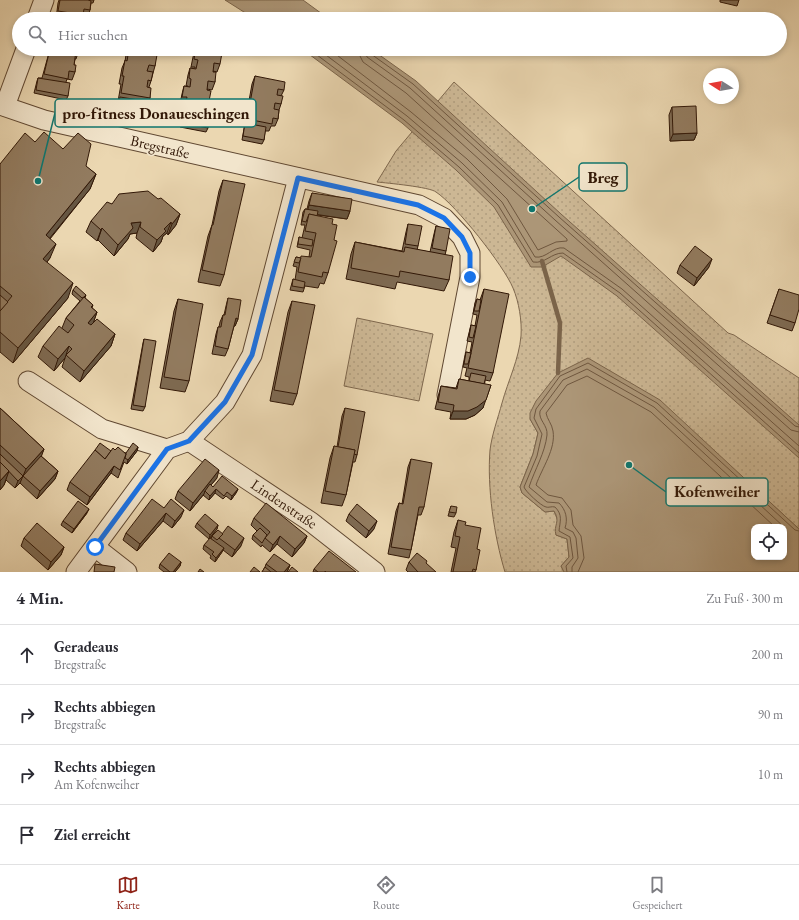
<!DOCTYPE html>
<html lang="de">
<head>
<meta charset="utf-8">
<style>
  body { margin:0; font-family:"EB Garamond",serif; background:#f7f7f7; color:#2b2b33 }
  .controls { position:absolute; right:12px; bottom:12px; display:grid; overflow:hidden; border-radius:8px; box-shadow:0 2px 6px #0003 }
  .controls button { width:36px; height:36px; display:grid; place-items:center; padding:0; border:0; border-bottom:1px solid #e1e1e2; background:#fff; color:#2b2b33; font:20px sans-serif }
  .compass { position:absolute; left:703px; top:68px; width:36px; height:36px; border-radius:50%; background:#fff; box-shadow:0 2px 6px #0003; rotate:281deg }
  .stop { position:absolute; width:12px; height:12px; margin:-9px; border:3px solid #1a73e8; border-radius:50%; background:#fff }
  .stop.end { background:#1a73e8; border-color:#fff; box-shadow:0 1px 4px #0008 }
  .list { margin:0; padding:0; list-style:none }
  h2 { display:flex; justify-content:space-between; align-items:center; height:52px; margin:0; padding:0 16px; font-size:17px }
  h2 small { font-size:13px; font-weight:400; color:#7c7c81 }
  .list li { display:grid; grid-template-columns:26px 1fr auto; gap:12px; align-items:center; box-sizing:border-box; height:60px; padding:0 16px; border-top:1px solid #e1e1e2 }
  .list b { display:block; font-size:15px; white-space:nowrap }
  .list p { margin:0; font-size:13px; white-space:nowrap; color:#7c7c81 }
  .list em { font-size:13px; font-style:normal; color:#7c7c81 }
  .icon { flex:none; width:22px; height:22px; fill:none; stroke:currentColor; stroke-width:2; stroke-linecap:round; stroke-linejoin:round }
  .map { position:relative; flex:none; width:799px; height:572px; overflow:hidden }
  .search { position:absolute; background:#fff; box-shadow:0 2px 6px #0003; left:12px; right:12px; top:12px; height:44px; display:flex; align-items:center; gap:10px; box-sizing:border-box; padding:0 14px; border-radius:22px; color:#7c7c81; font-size:15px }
  .sheet { height:292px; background:#fff }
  nav { display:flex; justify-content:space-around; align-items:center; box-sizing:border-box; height:56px; border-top:1px solid #e1e1e2; background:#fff; font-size:11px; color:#7c7c81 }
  nav a { display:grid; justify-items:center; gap:2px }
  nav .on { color:#8f2418 }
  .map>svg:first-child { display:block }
  .grass { fill:url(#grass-dots); stroke:#7f684e }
  .water { fill:#ac9677; stroke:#7b644a; fill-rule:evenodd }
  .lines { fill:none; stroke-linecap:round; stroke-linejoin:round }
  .shore { stroke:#6f573f; stroke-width:1 }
  .stream { stroke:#7b644a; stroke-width:4.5 }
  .minor-casing { stroke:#604832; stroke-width:21 }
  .minor { stroke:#f2e5cc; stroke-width:19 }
  .wall { fill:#7e6a52; stroke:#321807 }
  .shaded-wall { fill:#665642; stroke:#321807 }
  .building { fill:#927b5f; stroke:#321807 }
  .route { stroke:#1a73e8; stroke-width:5 }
  .labels { text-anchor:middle; stroke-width:3.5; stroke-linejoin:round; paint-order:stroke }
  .street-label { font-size:15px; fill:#321807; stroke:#f2e5cc }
  .leader { fill:none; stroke:#0f766e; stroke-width:1.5 }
  .callout-dot { fill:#0f766e; stroke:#f2e5cc; stroke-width:1.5 }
  .callout { fill:#f2e5cc; stroke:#0f766e; stroke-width:1.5 }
  .callout-label { font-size:16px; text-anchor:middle; font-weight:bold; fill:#321807 }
</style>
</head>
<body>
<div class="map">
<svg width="799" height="572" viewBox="0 0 799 572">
  <defs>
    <pattern id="grass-dots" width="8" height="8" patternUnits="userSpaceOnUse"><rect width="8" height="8" fill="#ccb794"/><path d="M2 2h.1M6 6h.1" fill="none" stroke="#b09d7e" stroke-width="1.8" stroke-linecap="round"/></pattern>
  </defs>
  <rect width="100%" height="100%" fill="#ebd7b1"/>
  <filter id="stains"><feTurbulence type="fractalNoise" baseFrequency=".005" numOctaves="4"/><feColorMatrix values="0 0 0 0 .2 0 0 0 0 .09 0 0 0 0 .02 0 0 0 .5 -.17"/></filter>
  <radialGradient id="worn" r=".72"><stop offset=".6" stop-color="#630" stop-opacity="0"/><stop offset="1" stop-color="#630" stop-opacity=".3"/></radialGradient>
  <g class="grass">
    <path d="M454 82 728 333 734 335 799 378V529L738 473 530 419 538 433 533 454 520 487 522 493 545 512 554 511 558 521 556 535 567 539 569 557 561 566 564 572H505C494 536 487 487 490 450 492 434 498 418 502 403 508 381 519 359 521 336 522 321 519 302 513 288 504 266 456 205 436 192 430 187 387 183 377 182L396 151Z"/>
    <path d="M357 318 433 334 419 401 344 386Z"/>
  </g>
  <g class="water">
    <path d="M225 0H303L329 19H255Z"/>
    <path d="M302 49H371L416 81 561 214 799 425V458L617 296 561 256 542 267H531L494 207 456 170 402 123Z"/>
    <path d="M588 358 660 400 799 529V572H564L561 566 569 557 567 539 556 535C553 525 561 522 554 511L545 512 522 493 520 487 533 454 538 433 530 419V413L536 401 558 373ZM754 527H784V557H754Z"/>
  </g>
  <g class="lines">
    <g class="shore">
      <path d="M309 49 404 120 459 167 498 205 533 262C545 264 551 253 563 253L620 293 799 453"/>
      <path d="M318 49 407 116 462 163 502 202 535 257C546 259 553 246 564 248L622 289 799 446"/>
      <path d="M329 49 411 112 467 159 507 199 538 250 556 242 567 241V239L406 93 363 62 360 56 358 49"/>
      <path d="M364 49 367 57 410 88 555 220 791 430 799 432"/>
      <path d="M369 49 371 54 413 84 559 217 795 426 799 427"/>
      <path d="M567 572 566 566 573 558 570 537 559 531C560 521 563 515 555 507 552 506 548 508 546 507 541 506 525 491 524 487L537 456 542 434 534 418 536 409 560 376 588 363 657 403 795 530 799 531"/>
      <path d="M572 572V567L578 558 576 538 573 532 565 528C568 519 566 510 559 503L547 502 529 487C535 469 545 453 547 435 548 425 538 420 540 411L563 380 587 369 654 407 784 527"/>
      <path d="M578 572 584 558 581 536 573 525 571 510 562 498 548 495 536 485C542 468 556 449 553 431 552 424 547 419 546 413L567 385 587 376 651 412 775 527"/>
    </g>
    <path class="stream" d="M542 261 560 323 558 373"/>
    <g class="minor-casing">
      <g id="minor">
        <path d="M37 19 44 0"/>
        <path d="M0 105 44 120 419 205 444 218 462 237 470 253V277L447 395"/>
        <path d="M5 106 26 49"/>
        <path d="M28 381 102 429 167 449"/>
        <path d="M189 441 311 522 375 572"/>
        <path d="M95 547 127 572"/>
        <path d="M76 572 167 449 189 441 225 402 252 355 298 178"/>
      </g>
    </g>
    <use href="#minor" class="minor"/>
  </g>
  <g class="wall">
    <path d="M59 0H94L93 3H91L90 10 87 18 82 17 81 19H56L58 3Z"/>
    <path d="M720 0H739L737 6 720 2Z"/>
    <path d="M50 49H84L83 53H78L76 59H75L74 65 75 72 72 80 67 79 66 82 68 96 66 100 34 93 37 81 38 78H42Z"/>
    <path d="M127 49H157L155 55V66L153 73 151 81 149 87 150 98 147 106 144 105 141 118 116 113 121 84H119L122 68 125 61Z"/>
    <path d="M196 49 220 64 217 72 213 71 215 82 212 90 207 89 209 101 206 109 202 108 201 113 208 128 206 132 180 127 184 105 180 104 182 94 184 86 188 87V86H186L188 75 190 68H195V67H191L193 57Z"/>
    <path d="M255 76 284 90 281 96V104L279 110 278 119 275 126H271L269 131H265L264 140 262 144 242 140 252 84Z"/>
    <path d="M672 107 697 133 694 140 670 141 669 115Z"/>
    <path d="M35 142 63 149 96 174 90 189 50 239V258L47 262 68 298 13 363 0 352V164Z"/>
    <path d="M223 180 224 275 220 286 198 282 208 236 212 225 219 191Z"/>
    <path d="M312 193 350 211 347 219 317 215V216L332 224 328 273 324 284 320 283 318 288 305 286 303 292 290 290 293 279 295 280 297 267 293 266 296 257 301 258 309 257 310 250 297 247 299 237 302 238 305 225H301L303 212 305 209H307L309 201Z"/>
    <path d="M158 199 180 214 176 225 168 235 167 233 163 236 161 242 153 252 136 238 137 233 130 234 128 239 114 256 98 240 97 241 86 232 91 221 112 204Z"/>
    <path d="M408 224 418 246 417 250 430 252 434 234 436 226 446 251 445 255 449 280 444 291 397 282 395 289 346 279 351 254 355 242 402 251 406 232Z"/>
    <path d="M680 265 709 267 694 286 677 273Z"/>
    <path d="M484 289 493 373 490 381 485 380 483 408 475 415 466 419H450L451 412 435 409 439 393 441 386 456 388 459 379 469 381V377L465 376 467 368 463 367 466 352 470 353 472 342 467 341 471 325 475 326 477 315 473 314 475 303 477 299 480 300Z"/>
    <path d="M779 289 795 323 792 331 767 323Z"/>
    <path d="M73 290 86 295 85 298 93 305 92 308 97 312 93 323 115 334 111 346 80 382 62 367 65 358 54 371 38 357 43 346 62 328 66 318 80 301 72 294Z"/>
    <path d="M228 298 238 319 235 326H234L228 349 225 356 212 354 216 334 218 327H219L220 322 223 315H224L226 306Z"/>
    <path d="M178 299 189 381 185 392 160 388 174 311Z"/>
    <path d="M292 301 297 394 293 405 270 401 288 312Z"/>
    <path d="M144 339 145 407 143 411 131 409 143 343Z"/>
    <path d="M0 408 44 449 41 456 58 471 55 479 37 499 20 483 15 488 6 480 4 485 0 490Z"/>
    <path d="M345 408 357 455 355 462H353L346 495 342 506 321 503 330 458 334 446 337 447 342 416Z"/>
    <path d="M138 447 137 451 127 464 124 462 118 478 111 473 87 505 67 490 70 482 111 451 115 450 126 453Z"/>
    <path d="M411 459 424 507 421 515H418L411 550 409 558 388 554 396 511 399 503 402 504 408 467Z"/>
    <path d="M217 478 211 485 213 487 238 489 236 493 231 500 226 496 223 499 215 493 209 500 203 495 204 494 190 511 175 499 178 491Z"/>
    <path d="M451 506 456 513 454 517 448 516Z"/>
    <path d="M164 508 181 517 172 528 163 521 137 551 123 540 126 533Z"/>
    <path d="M87 513 72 533 61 525 63 521Z"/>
    <path d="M349 514 374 529 366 538 346 521Z"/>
    <path d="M254 518 307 536 304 543 292 557 277 544 270 552 262 545 261 547 252 539 253 535 257 531 251 525Z"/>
    <path d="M458 520 465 525 477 549 476 570 475 572H451L456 548 451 547 454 532Z"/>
    <path d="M197 523 218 525 217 529 209 539 195 527Z"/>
    <path d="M223 534 241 546 232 557 223 550 222 552 215 562 210 558 211 556 203 549 204 545 211 539 212 536Z"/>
    <path d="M24 538 64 547 61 555 48 570 21 546Z"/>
    <path d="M181 562 180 566 175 572H164L159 568 160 564Z"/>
    <path d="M409 562 436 572H408L406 570Z"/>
    <path d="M266 564 290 565 287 572H262L265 567Z"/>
    <path d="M314 569 356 572H313Z"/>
  </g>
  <g class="shaded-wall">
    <path d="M697 133 694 140 670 141 673 134Z"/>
    <path d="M96 174 90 189 40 250 46 235Z"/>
    <path d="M309 205 350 211 347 219 307 213Z"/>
    <path d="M180 214 176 225 168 235 172 224Z"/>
    <path d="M141 222 137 233 130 234 128 239 114 256 118 245 131 223Z"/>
    <path d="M171 222 167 233 163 236 161 242 153 252 157 240 164 229Z"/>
    <path d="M102 228 98 240 97 241 101 230Z"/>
    <path d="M56 244 50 258 37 274 43 259Z"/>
    <path d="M712 259 709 267 694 286 697 278Z"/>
    <path d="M73 283 68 298 13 363 18 348Z"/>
    <path d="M97 312 93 324 84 334 88 323Z"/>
    <path d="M236 318 238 319 235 326H233Z"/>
    <path d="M115 334 111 346 80 382 84 371Z"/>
    <path d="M69 346 65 358 54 371 58 359Z"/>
    <path d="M491 385 483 408 475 415 466 419H450L453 411Z"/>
    <path d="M138 447 137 451 127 464 128 460Z"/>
    <path d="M44 449 39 463 23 476 26 469Z"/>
    <path d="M114 466 111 473 87 505 90 497Z"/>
    <path d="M219 470 217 478 205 492V491L204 494 190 511 193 503Z"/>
    <path d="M9 471 4 485 0 490V481Z"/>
    <path d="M58 471 55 479 37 499 40 491Z"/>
    <path d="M23 476 20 483 15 488 18 481Z"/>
    <path d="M216 489 215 493 209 500 210 496Z"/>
    <path d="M238 489 236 493 231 500 232 496Z"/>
    <path d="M89 509 87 513 72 533 74 529Z"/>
    <path d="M184 510 181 517 172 528 175 521Z"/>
    <path d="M166 513 163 521 137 551 140 544Z"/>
    <path d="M377 521 374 529 366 538 369 531Z"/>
    <path d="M218 525 217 529 209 539 210 535Z"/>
    <path d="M280 536 277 544 270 552 273 545Z"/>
    <path d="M307 536 304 543 292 557 295 549Z"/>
    <path d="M244 538 241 546 232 557 235 550Z"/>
    <path d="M64 547 61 555 48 570 51 562Z"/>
    <path d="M224 548 222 552 215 562 216 558Z"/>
    <path d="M181 562 180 566 175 572H173Z"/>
    <path d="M290 565 287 572H284Z"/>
  </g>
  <g class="building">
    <path d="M60 0H88L91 1 90 10 84 9 83 15 58 11Z"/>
    <path d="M50 49H79V51H76L74 65H76L75 72 69 71 68 79 44 74Z"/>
    <path d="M129 49H154L153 54 157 55 155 66 149 65 147 71 153 72 151 81 148 80 147 87 151 88 150 98 121 93 124 76H122L125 60 127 61Z"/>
    <path d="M196 49 222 53 220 64 214 63 213 72H216L215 82 208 81 207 90 211 91 209 101 203 100 202 109 185 106 187 97H182L184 86 190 87 191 79 189 78 190 68 196 69 198 60 194 59Z"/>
    <path d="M255 76 285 82 284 90 278 89 277 95 283 96 281 104 275 103 274 109 279 110 278 119 273 118 272 124 247 119Z"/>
    <path d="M38 78 70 83 68 96 36 90Z"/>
    <path d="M120 97 145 101 143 114 117 110Z"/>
    <path d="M696 106 697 133 673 134 672 107Z"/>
    <path d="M184 110 210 115 208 128 181 123Z"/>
    <path d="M245 123 266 127 264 140 243 136Z"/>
    <path d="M44 132 63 149 78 133 91 144 86 166 96 174 46 235 56 244 43 259 73 283 18 348 0 332V311L12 296 0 286V164L25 133 35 142Z"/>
    <path d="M223 180 245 184 224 275 202 270 212 225H213Z"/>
    <path d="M148 191 158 199 161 198 180 214 172 224 171 222 164 229 166 231 157 240 140 227 141 222 131 223 133 228 118 245 102 228 101 230 91 221 107 202 112 204 119 194Z"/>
    <path d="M312 193 352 199 350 211 309 205Z"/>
    <path d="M305 209 318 211 317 216 309 214 306 222 302 221Z"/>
    <path d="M309 214 333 219 332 224 337 225 334 240 337 241 328 273 323 272 322 277 298 272 301 256 311 257 316 233 305 231Z"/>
    <path d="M408 224 422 226 418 246 405 244Z"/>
    <path d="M436 226 450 229 446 251 432 248Z"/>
    <path d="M299 237 313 240 312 246 298 244Z"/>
    <path d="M355 242 404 252 405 247 453 256 449 280 400 271 399 277 351 268Z"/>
    <path d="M695 246 712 259 697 278 680 265Z"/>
    <path d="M296 257 301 258 299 263 294 262Z"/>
    <path d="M293 279 305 282 304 288 292 286Z"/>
    <path d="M76 286 86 295 84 297 82 298 73 290Z"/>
    <path d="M484 289 509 294 493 373 468 368Z"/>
    <path d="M779 289 799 295V309L795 323 770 315Z"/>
    <path d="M0 295 8 302 0 311Z"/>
    <path d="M84 297 93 305 91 307 97 312 88 323 91 325 97 319 115 334 84 371 66 355 72 349 69 346 58 359 43 346 59 326 68 333 74 325 66 318Z"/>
    <path d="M228 298 241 300 238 319 236 318 228 349 215 346 218 327H221L223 315H225Z"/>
    <path d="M178 299 203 304 189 381 164 377Z"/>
    <path d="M477 299 481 300 479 311H474Z"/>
    <path d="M292 301 315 305 297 394 274 390Z"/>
    <path d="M471 325 476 326 473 338 469 337Z"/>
    <path d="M144 339 156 341 145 407 133 405Z"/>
    <path d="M466 352 471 353 468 364H464Z"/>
    <path d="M471 373 486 376 484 384 469 381Z"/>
    <path d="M459 379 491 385 486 400 477 407 468 411H453L454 405 438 402 441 386 457 389Z"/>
    <path d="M0 408 44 449 26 469 0 445Z"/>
    <path d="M345 408 365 412 357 455 354 454 355 450 338 447Z"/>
    <path d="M100 443 111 451 105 459 95 450Z"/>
    <path d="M133 443 138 447 128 460 125 458 126 454V453Z"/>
    <path d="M334 446 355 450 346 495 325 491Z"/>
    <path d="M118 447 126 454 120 470 114 466 90 497 70 482 95 450 105 459 113 448 115 450Z"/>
    <path d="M0 454 23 476 18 481 0 462Z"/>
    <path d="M41 456 58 471 40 491 23 476Z"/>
    <path d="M205 459 219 470 193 503 178 491Z"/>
    <path d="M411 459 432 463 424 507H419L411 550 391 547 399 503 403 504Z"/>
    <path d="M0 462 9 471 0 481Z"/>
    <path d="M222 476 238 489 232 496 227 492 224 496 216 489 210 496 205 491 210 484 213 487Z"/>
    <path d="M152 499 164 508 171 499 184 510 175 521 166 513 140 544 126 533Z"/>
    <path d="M78 501 89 509 74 529 63 521Z"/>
    <path d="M266 503 307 536 295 549 280 536 273 545 265 538 270 532 254 518Z"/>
    <path d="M357 504 377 521 369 531 349 514Z"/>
    <path d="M451 506 457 507 456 513 449 512Z"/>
    <path d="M205 514 218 525 210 535 197 523Z"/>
    <path d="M458 520 466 522 465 525 481 528 477 549 480 550 476 570 473 569 472 572H453L460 537 455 536Z"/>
    <path d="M37 523 64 547 51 562 24 538Z"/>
    <path d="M228 526 244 538 235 550 219 538Z"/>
    <path d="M260 528 267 535 265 538 262 543 253 535Z"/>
    <path d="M218 530 223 534 217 540 212 536Z"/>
    <path d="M210 538 224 548 216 558 212 554 214 552 204 545Z"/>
    <path d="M329 551 356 572H326L325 571V572H318L314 569Z"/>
    <path d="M169 553 181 562 173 572H170L160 564Z"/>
    <path d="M417 553 427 561 426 563 436 572H418L409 562Z"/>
    <path d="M274 554 290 565 284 572H277L266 564Z"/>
    <path d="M95 564 115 567 114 572H94Z"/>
    <path d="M254 567 260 572H250Z"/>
    <path d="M265 567 271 572H262Z"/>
    <path d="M292 567 298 572H288Z"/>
    <path d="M200 569 204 572H198Z"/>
  </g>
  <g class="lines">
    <path class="route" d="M95 547 167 449 189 441 225 402 252 355 298 178 418 205 444 218 462 237 470 253V277"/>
  </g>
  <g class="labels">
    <g class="street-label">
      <text transform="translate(160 147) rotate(13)" y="5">Bregstraße</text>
      <text transform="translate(284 504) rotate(34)" y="5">Lindenstraße</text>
    </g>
  </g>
  <path class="leader" d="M38 181L55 113M532 209L579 177M629 465L666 492"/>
  <g class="callout-dot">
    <circle cx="38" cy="181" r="4"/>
    <circle cx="532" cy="209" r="4"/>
    <circle cx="629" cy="465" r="4"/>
  </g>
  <g class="callout">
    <rect x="55" y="99" width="201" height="28" rx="4"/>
    <rect x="579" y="163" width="48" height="28" rx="4"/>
    <rect x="666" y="478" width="102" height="28" rx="4"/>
  </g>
  <g class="callout-label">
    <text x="156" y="119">pro-fitness Donaueschingen</text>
    <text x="603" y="183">Breg</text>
    <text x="717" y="497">Kofenweiher</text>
  </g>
  <rect width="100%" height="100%" filter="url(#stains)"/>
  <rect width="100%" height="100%" fill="url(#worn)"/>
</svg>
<div class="controls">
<button><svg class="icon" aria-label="locate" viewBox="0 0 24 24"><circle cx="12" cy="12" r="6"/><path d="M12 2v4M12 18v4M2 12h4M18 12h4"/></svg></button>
</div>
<svg class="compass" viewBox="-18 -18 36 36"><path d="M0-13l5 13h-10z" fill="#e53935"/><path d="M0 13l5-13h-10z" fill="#7c7c81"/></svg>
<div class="stop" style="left:95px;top:547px"></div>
<div class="stop end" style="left:470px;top:277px"></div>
<div class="search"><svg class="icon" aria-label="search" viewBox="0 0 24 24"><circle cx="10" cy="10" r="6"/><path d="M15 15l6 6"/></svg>Hier suchen</div>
</div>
<section class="sheet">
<h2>4 Min.<small>Zu Fuß · 300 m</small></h2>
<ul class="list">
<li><svg class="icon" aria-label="ahead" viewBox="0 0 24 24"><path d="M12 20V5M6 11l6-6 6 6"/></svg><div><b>Geradeaus</b><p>Bregstraße</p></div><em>200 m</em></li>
<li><svg class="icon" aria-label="right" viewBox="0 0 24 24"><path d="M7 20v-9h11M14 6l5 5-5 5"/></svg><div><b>Rechts abbiegen</b><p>Bregstraße</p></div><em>90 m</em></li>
<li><svg class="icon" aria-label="right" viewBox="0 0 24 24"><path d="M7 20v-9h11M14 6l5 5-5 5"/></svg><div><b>Rechts abbiegen</b><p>Am Kofenweiher</p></div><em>10 m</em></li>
<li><svg class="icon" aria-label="arrive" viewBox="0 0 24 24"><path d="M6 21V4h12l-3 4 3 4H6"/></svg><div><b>Ziel erreicht</b></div></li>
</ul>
</section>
<nav>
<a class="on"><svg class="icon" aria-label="map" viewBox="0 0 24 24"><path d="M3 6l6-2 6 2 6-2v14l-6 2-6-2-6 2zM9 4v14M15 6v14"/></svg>Karte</a>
<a><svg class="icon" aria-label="directions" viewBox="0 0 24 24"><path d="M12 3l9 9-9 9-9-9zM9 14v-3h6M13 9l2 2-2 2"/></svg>Route</a>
<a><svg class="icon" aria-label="saved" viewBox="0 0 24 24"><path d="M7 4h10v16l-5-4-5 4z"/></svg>Gespeichert</a>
</nav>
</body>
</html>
